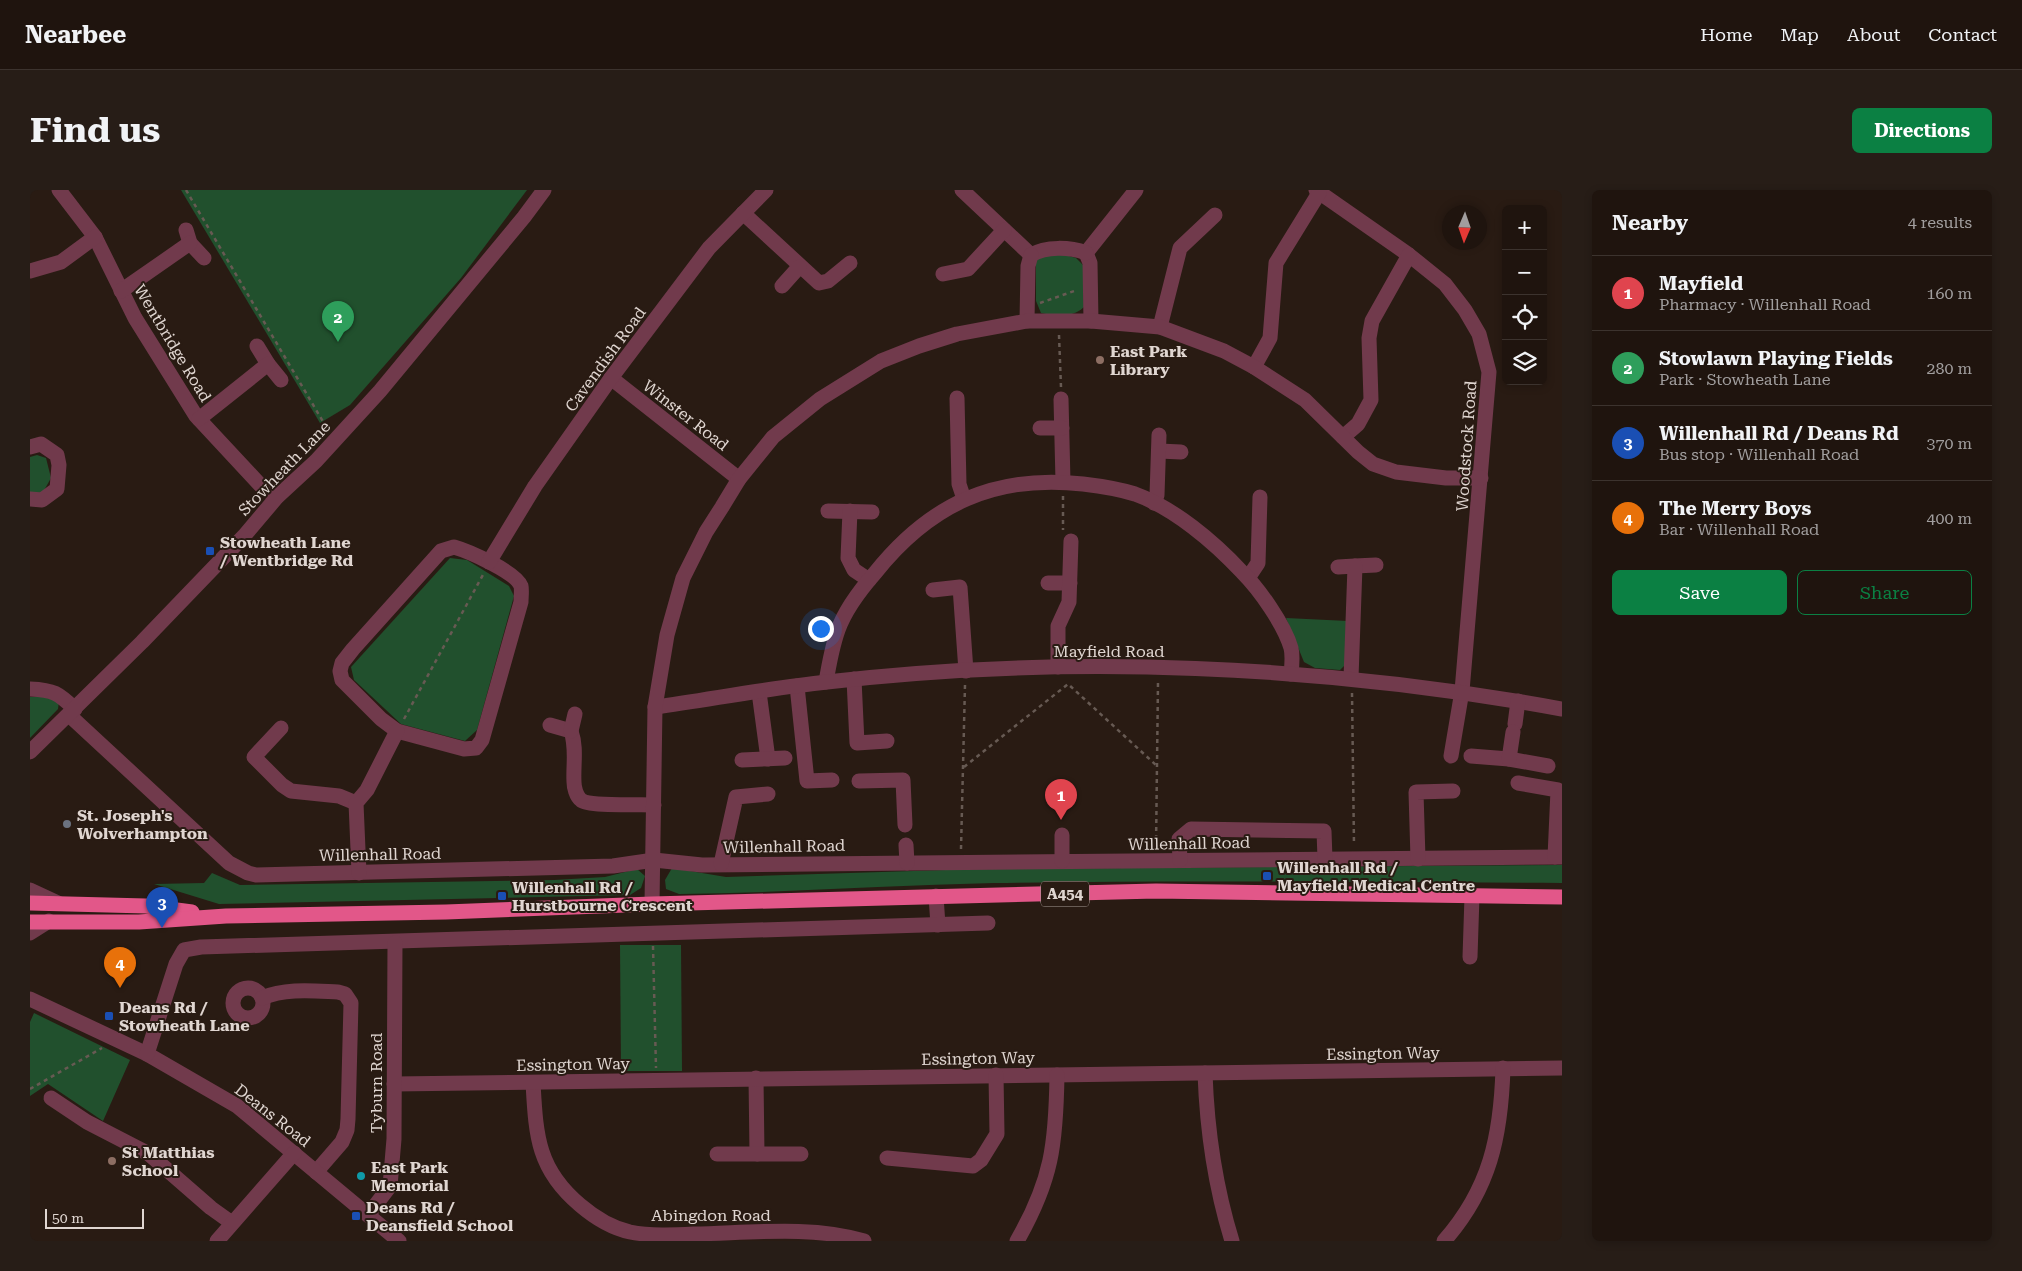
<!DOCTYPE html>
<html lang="en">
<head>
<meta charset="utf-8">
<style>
  body { margin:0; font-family:"Roboto Serif",serif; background:#271d17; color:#f1f3f6 }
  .controls { position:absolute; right:15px; top:15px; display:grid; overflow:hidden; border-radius:8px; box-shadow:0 2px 8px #0003 }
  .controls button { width:45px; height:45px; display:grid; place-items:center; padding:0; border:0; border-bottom:1px solid #3c332e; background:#1f140e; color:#f1f3f6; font:25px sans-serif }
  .compass { position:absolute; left:1412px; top:15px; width:45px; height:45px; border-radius:50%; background:#1f140e; box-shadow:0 2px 8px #0003; rotate:182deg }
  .scale { position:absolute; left:15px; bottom:12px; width:99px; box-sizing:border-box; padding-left:5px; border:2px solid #e0d6d1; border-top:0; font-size:14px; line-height:18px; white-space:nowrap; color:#e0d6d1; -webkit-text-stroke:4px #291b13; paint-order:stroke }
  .you { position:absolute; left:790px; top:438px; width:18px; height:18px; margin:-12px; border:4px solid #fff; border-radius:50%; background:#1a73e8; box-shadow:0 0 0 8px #1a73e833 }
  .badge { display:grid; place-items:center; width:32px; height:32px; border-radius:50%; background:#0b8043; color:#fff; font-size:16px; font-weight:700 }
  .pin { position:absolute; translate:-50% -41px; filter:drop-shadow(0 1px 2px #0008) }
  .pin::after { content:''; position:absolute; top:26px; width:18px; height:15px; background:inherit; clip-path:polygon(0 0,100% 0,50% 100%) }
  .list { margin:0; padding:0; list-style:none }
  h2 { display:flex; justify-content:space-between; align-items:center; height:65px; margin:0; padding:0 20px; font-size:21px }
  h2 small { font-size:16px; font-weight:400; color:#a19e9e }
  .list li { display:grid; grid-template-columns:32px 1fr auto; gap:15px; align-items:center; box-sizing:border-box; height:75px; padding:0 20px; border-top:1px solid #3c332e }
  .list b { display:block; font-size:19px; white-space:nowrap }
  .list p { margin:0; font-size:16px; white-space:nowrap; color:#a19e9e }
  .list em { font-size:16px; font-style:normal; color:#a19e9e }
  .actions { display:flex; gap:10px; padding:15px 20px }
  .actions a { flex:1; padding:11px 0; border:1px solid #0b8043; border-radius:8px; text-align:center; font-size:18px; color:#0b8043 }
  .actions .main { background:#0b8043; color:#fff }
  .icon { flex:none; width:28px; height:28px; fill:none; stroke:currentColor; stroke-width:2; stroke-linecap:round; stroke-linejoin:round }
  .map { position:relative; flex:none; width:1532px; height:1051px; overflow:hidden; border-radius:8px }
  header { display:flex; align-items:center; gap:30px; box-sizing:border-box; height:70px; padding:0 25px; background:#1f140e; border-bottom:1px solid #3c332e }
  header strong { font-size:24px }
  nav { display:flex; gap:28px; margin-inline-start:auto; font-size:18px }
  .intro { display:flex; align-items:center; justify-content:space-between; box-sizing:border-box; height:120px; padding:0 30px }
  h1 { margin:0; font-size:35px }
  .button { padding:12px 22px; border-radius:8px; background:#0b8043; color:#fff; font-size:18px; font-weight:700 }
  main { display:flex; gap:30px; padding:0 30px }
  aside { flex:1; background:#1f140e; border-radius:8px; box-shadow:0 2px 8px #0003 }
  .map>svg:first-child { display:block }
  .green { fill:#21502d }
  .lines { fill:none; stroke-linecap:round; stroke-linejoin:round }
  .path { stroke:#675a53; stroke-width:2.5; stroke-dasharray:4 4; stroke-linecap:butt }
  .minor { stroke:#713a4c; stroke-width:15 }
  .highway { stroke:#e25789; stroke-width:15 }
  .education-dot { fill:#8d6e63; stroke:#291b13; stroke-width:2 }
  .transit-dot { fill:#1a4fb4; stroke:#291b13; stroke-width:2 }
  .worship-dot { fill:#6b7280; stroke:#291b13; stroke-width:2 }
  .culture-dot { fill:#0f9aa8; stroke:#291b13; stroke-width:2 }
  .labels { text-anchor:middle; stroke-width:4; stroke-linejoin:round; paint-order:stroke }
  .shield { fill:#291b13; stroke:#a99e98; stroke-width:1 }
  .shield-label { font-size:15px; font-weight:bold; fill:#e0d6d1 }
  .street-label { font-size:16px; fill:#e0d6d1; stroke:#291b13 }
  .poi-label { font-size:16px; font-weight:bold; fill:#e0d6d1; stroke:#291b13; text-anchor:start }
</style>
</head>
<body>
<header>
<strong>Nearbee</strong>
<nav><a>Home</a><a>Map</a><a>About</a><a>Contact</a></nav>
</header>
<div class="intro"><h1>Find us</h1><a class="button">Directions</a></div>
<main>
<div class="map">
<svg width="1532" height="1051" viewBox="0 0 1532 1051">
  <rect width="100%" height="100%" fill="#291b13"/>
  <g class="green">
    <path d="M151 0H497L431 88 320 215 290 233Z"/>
    <path d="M1032 64 1046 68 1053 75 1054 117C1042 128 1028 126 1011 123L1006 111V70L1014 65Z"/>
    <path d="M7 265 16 268 21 288 12 304 0 303V267Z"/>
    <path d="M420 368 437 370 479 396 484 406 447 540 435 551 371 534 324 490 321 477Z"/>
    <path d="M1256 428 1318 431 1316 474 1310 480 1285 478 1274 472Z"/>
    <path d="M0 507H20L29 511 28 519 0 548Z"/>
    <path d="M1532 675V693C1343 692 1153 690 964 693 859 695 754 703 649 704L636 699 635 690 642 678 696 687 947 679Z"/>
    <path d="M607 679 615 686 611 698 600 705 189 714 124 694 174 693 182 683 210 695 524 690 575 687Z"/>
    <path d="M590 755H651L652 881H591Z"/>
    <path d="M4 823 100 870 73 931 18 894 0 906V832Z"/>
  </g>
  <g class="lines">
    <g class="path">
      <path d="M156 0 298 240"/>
      <path d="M1010 113 1047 100"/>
      <path d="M1029 145 1031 197"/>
      <path d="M1033 306V340"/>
      <path d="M1322 503 1324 655"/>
      <path d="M374 529 454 383"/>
      <path d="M934 577 1038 494 1127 576"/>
      <path d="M1126 657 1128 492"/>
      <path d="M931 659 935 495"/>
      <path d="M623 756 626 878"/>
      <path d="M0 899 72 858"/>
    </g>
    <g class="minor">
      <path d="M29 0 65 47 105 128 166 226 233 298 247 307"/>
      <path d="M932 0 1001 65"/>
      <path d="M1286 0 1379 65 1415 94 1435 120 1449 144 1459 182 1432 501 1421 566"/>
      <path d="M713 23 789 93 798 91 820 73"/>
      <path d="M156 40 160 53 174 68"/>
      <path d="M1056 63 1106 0"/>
      <path d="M1056 63 1060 73 1061 131"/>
      <path d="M1001 65C1016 56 1040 57 1056 63"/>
      <path d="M0 81 31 72 65 47"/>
      <path d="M913 84 938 79 974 40"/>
      <path d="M752 96 769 77"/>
      <path d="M91 101 160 53"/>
      <path d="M997 131 998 76 1001 65"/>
      <path d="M1130 137 1150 58 1185 25"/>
      <path d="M227 156 238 174 251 190"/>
      <path d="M1224 177 1240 148 1246 73 1289 3"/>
      <path d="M581 188 709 289"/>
      <path d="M927 208 929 294 934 309"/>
      <path d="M1031 209 1033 292"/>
      <path d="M169 229 238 174"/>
      <path d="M1010 238H1032"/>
      <path d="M1313 247 1328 234 1341 210 1339 148 1342 131 1379 65"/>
      <path d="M0 257 11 254 27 265 29 275 27 299 12 310 0 309"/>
      <path d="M1129 261 1151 262"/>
      <path d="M1124 313 1127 305 1129 245"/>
      <path d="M798 321 842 322"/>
      <path d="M820 321 818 368 824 380 839 390"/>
      <path d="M424 357C438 361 486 382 491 396 492 400 491 407 491 412L452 550 446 558 434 559 367 541 351 529 312 490 310 481 312 473 323 459 411 361Z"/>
      <path d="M459 372 505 296 581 188 679 58 736 0"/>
      <path d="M1325 376 1346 375"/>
      <path d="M1308 377 1325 376 1321 488"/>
      <path d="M1218 388 1228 373 1230 307"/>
      <path d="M1018 393H1040"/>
      <path d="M903 400 930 397 936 481"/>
      <path d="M1028 477V436L1039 412 1041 351"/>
      <path d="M824 489 827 553 857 551"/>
      <path d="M796 492C799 474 802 457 808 440 815 420 831 399 845 383 900 314 965 284 1053 294 1070 296 1089 299 1105 304 1144 318 1184 352 1212 382 1229 399 1254 434 1261 458 1263 466 1262 475 1261 484"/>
      <path d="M767 496 777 591 802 590"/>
      <path d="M0 499C24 500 28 503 45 519"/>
      <path d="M729 502 738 569"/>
      <path d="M625 517C682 509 740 498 797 492 1041 464 1291 475 1532 519"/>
      <path d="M39 525 199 673 218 683 226 685 583 676 624 670 672 675 1532 667"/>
      <path d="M1485 534 1488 511"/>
      <path d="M520 535 541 541C547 558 543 575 544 592 544 597 546 606 551 610 559 617 611 614 624 615"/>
      <path d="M251 538 224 567 252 595 261 601 309 606 326 613"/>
      <path d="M541 541 545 524"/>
      <path d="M0 562 112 452 214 346 247 307 286 271 350 201 494 27 514 0"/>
      <path d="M1441 566 1479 569 1518 576"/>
      <path d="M1479 569 1483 542"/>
      <path d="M712 570 755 568"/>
      <path d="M829 591 873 590 875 635"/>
      <path d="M1488 593 1528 600 1525 667"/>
      <path d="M1032 645V671"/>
      <path d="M876 655 877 673"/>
      <path d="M1388 669 1386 602 1423 601"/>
      <path d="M1150 670 1149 649 1161 639 1294 641 1295 669"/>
      <path d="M691 674 706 607 738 604"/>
      <path d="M329 683 326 613 337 600 367 541"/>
      <path d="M0 700 28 713"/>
      <path d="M906 706 908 735"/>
      <path d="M622 714 625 517 637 445 653 388 676 342 692 317 709 289 743 247 790 209 851 171 889 156 927 144 997 131H1061L1130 137 1194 161 1224 177 1275 210 1328 262 1343 274 1366 282 1416 288H1451"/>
      <path d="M0 743 19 731"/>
      <path d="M1440 767 1442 706"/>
      <circle cx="218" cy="813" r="15"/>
      <path d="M232 808C256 798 283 801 308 802L315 804 321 813 318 929 317 940 312 952 286 982"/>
      <path d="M0 809 117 864 207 916 369 1051"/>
      <path d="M117 864 146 774 154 760 171 757 958 733"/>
      <path d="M1175 883C1177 941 1185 996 1202 1051"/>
      <path d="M726 888 727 964"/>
      <path d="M503 893C506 945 507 979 550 1015 564 1027 582 1038 600 1042 621 1046 643 1045 664 1044 718 1043 782 1035 834 1051"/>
      <path d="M364 894 1532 878"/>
      <path d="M21 908 57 932 119 964 181 1018 202 1033"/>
      <path d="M687 964H771"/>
      <path d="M857 968 943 976 951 970 967 944 966 885"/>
      <path d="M338 1025 360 996 364 949 365 753"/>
      <path d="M187 1051 264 963"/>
      <path d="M987 1051C1022 990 1026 954 1027 885"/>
      <path d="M1414 1051C1460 999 1471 946 1473 878"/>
    </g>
    <g class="highway">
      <path d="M0 713 116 716 162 722"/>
      <path d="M0 732H109L196 726 416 722 622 714 1126 701 1532 707"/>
    </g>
  </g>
  <g class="education-dot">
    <circle cx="1070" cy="170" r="5"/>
    <circle cx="82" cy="971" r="5"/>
  </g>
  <g class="transit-dot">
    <rect x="175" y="356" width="10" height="10" rx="2.5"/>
    <rect x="1232" y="681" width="10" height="10" rx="2.5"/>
    <rect x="467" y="701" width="10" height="10" rx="2.5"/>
    <rect x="74" y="821" width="10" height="10" rx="2.5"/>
    <rect x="321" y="1021" width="10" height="10" rx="2.5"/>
  </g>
  <circle class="worship-dot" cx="37" cy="634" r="5"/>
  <circle class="culture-dot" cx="331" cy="986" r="5"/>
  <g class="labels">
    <rect class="shield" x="1011" y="691.5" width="48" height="25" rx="4"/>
    <g class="shield-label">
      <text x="1035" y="709">A454</text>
    </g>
    <g class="street-label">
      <text transform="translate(143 153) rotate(59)" y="6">Wentbridge Road</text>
      <text transform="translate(575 169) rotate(-54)" y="6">Cavendish Road</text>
      <text transform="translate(656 225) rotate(38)" y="6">Winster Road</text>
      <text transform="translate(1436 256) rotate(-86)" y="6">Woodstock Road</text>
      <text transform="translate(254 278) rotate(-46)" y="6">Stowheath Lane</text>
      <text x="1079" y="467">Mayfield Road</text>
      <text transform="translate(1159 653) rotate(-1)" y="6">Willenhall Road</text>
      <text transform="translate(754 656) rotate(-1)" y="6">Willenhall Road</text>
      <text transform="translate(350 664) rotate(-1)" y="6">Willenhall Road</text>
      <text transform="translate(1353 863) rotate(-1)" y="6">Essington Way</text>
      <text transform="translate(948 868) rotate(-1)" y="6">Essington Way</text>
      <text transform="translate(543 874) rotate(-1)" y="6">Essington Way</text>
      <text transform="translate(346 893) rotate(-90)" y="6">Tyburn Road</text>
      <text transform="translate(243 925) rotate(38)" y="6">Deans Road</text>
      <text x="681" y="1031">Abingdon Road</text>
    </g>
    <g class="poi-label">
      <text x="1080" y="167">East Park<tspan x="1080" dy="18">Library</tspan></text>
      <text x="190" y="358">Stowheath Lane<tspan x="190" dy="18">/ Wentbridge Rd</tspan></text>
      <text x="47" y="631">St. Joseph's<tspan x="47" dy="18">Wolverhampton</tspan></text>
      <text x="1247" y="683">Willenhall Rd /<tspan x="1247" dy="18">Mayfield Medical Centre</tspan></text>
      <text x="482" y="703">Willenhall Rd /<tspan x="482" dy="18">Hurstbourne Crescent</tspan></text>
      <text x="89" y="823">Deans Rd /<tspan x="89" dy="18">Stowheath Lane</tspan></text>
      <text x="92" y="968">St Matthias<tspan x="92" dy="18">School</tspan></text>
      <text x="341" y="983">East Park<tspan x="341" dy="18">Memorial</tspan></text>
      <text x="336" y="1023">Deans Rd /<tspan x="336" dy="18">Deansfield School</tspan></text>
    </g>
  </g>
</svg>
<div class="controls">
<button>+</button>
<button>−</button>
<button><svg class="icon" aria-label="locate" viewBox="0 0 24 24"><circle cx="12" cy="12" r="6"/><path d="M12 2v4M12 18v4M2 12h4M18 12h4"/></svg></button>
<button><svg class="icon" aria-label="layers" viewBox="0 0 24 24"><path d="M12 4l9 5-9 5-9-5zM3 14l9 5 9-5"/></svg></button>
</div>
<svg class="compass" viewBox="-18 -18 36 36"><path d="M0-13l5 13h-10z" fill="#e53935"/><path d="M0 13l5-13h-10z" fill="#a19e9e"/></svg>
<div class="scale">50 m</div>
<div class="you"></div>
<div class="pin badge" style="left:1031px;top:630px;background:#e0444e">1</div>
<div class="pin badge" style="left:308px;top:152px;background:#2e9e5b">2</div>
<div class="pin badge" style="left:132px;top:738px;background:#1a4fb4">3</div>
<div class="pin badge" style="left:90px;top:798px;background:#e8710a">4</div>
</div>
<aside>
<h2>Nearby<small>4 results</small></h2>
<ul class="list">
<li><span class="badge" style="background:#e0444e">1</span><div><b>Mayfield</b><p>Pharmacy · Willenhall Road</p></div><em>160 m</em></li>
<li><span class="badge" style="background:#2e9e5b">2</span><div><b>Stowlawn Playing Fields</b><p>Park · Stowheath Lane</p></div><em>280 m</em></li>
<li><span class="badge" style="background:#1a4fb4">3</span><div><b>Willenhall Rd / Deans Rd</b><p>Bus stop · Willenhall Road</p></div><em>370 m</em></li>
<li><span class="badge" style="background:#e8710a">4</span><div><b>The Merry Boys</b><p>Bar · Willenhall Road</p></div><em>400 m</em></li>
</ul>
<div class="actions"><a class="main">Save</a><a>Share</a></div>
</aside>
</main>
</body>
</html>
